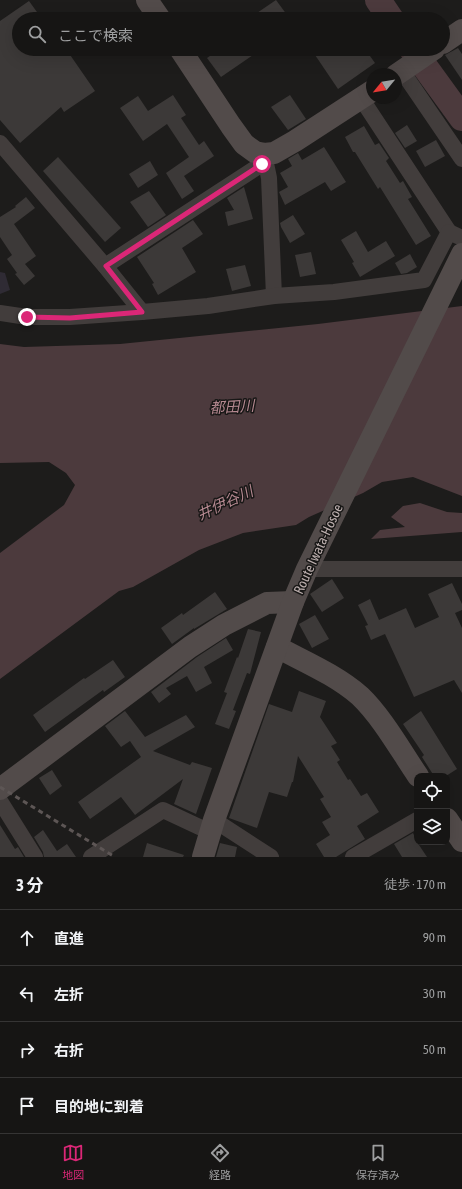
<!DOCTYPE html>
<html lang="ja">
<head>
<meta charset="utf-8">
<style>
  body { margin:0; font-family:"Asap Condensed","Noto Sans JP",sans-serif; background:#232222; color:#f1f3f6 }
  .controls { position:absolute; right:12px; bottom:12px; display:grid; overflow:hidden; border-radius:8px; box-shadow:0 4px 16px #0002 }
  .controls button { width:36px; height:36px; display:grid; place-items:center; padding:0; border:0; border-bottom:1px solid #353434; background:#161514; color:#f1f3f6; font:20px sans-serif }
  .compass { position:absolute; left:366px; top:68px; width:36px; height:36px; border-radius:50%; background:#161514; box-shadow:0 4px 16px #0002; rotate:240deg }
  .stop { position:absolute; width:12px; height:12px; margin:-9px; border:3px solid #db2777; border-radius:50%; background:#fff }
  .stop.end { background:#db2777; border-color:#fff; box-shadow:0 1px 4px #0008 }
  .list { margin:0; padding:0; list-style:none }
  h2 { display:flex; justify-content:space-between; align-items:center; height:52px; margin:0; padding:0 16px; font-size:17px }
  h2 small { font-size:13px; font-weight:400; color:#9e9fa0 }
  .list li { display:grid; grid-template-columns:26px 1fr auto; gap:12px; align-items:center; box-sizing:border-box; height:56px; padding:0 16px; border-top:1px solid #353434 }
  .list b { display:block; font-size:15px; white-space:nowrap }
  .list em { font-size:13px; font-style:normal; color:#9e9fa0 }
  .icon { flex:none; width:22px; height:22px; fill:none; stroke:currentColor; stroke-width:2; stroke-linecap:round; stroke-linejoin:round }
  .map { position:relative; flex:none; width:462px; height:857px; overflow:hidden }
  .search { position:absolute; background:#161514; box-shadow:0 4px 16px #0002; left:12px; right:12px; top:12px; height:44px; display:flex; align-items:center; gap:10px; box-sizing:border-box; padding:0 14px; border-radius:22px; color:#9e9fa0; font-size:15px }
  .sheet { height:276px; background:#161514 }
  nav { display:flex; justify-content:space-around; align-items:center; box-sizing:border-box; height:56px; border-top:1px solid #353434; background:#161514; font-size:11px; color:#9e9fa0 }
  nav a { display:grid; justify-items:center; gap:2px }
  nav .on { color:#db2777 }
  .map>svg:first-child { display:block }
  .green { fill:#2f2b34 }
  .water { fill:#4c3a3d }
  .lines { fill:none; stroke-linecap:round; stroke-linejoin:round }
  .river { stroke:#4c3a3d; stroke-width:26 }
  .building { fill:#3c3938 }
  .street { stroke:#423d3c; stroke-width:16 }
  .secondary { stroke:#524b4a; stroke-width:22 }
  .rail { stroke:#5d5655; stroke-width:3; stroke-dasharray:5 4; stroke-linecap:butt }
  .route { stroke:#db2777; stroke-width:5 }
  .labels { text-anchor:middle; stroke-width:3; stroke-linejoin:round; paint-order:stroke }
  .street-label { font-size:14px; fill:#bcafae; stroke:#181716 }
  .water-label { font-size:15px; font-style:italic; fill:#b48890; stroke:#181716 }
</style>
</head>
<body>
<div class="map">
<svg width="462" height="857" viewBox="0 0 462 857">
  <rect width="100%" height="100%" fill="#1d1c1b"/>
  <path class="green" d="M0 272 5 273 10 290 0 294Z"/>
  <g class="water">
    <path d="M462 306V496L413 477 382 482 363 493 309 517 296 525 243 533 199 550 133 587 119 591 0 679V553L64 505 75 485 66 473 49 462 0 463V344L24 347 120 344 318 324Z"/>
    <path d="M420 503 447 512 462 513V532L371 539 380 530 405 527 391 517 403 506Z"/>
  </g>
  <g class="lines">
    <g class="river">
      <path d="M378 0 391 19"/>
      <path d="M412 49 462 118"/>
    </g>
  </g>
  <g class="building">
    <path d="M276 0 290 19H248Z"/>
    <path d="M29 1 42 19H19V49H66L95 91 64 112 61 107 20 143 0 120V21Z"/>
    <path d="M458 48 462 54V80L445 55Z"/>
    <path d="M220 49H262L221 77 207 58Z"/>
    <path d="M311 49H365L375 63 338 89Z"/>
    <path d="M173 95 186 115 181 118 199 145 204 141 214 156 184 176 194 191 182 199 166 173 189 157 167 124 143 141 120 108 138 96 148 111Z"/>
    <path d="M290 95 306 119 288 130 271 107Z"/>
    <path d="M407 125 417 141 405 148 395 133Z"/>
    <path d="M364 126 375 145 379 143 389 158 386 161 400 183 403 181 412 197 408 199 431 236 416 245 380 187 378 189 355 152H353L345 137Z"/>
    <path d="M436 140 445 156 425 167 416 151Z"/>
    <path d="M324 147 346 182 331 191 325 182 285 205 279 192 288 187 280 173 292 166 288 159 298 153 302 160Z"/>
    <path d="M58 157 121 228 105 242 43 171Z"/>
    <path d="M150 161 158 175 138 188 129 174Z"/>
    <path d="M244 187 253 219 228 226 225 212 234 210 227 198Z"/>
    <path d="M149 191 166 215 148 227 130 202Z"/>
    <path d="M26 197 35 208 14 224 36 256 25 264 35 276 24 285 15 274 17 273 7 259 12 255 0 237V217L16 207 15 206Z"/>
    <path d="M293 215 305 234 290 243 281 227 280 223Z"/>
    <path d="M193 220 203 234 182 248 196 272 158 295 152 284 154 283 137 257Z"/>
    <path d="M356 231 368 252 386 241 395 256 360 277 352 263 354 262 341 240Z"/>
    <path d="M311 252 316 274 300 277 295 255Z"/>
    <path d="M410 254 417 267 407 273 401 274 395 263Z"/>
    <path d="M245 265 251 286 232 291 226 269Z"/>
    <path d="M332 579 344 598 322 612 310 594Z"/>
    <path d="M452 583 462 604V610L455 613 462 628V693L454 680 414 697 385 634 371 640 365 626 368 625 358 605 370 599 379 620 406 608 415 628 439 617 428 594Z"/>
    <path d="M215 592 227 609 194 629V628L172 644 161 628 182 613 183 615Z"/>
    <path d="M315 615 329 639 312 648 299 624Z"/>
    <path d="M248 629 261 632 250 674 247 673 233 710 236 711 229 729 215 724 227 693 224 692 237 657 238 658Z"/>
    <path d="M226 638 233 650 204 667 212 683 196 692 187 676 166 688 171 694 159 703 151 692 197 657Z"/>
    <path d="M113 660 125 677 104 692 103 690 45 732 33 715 84 678 85 679Z"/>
    <path d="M299 691 326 701 320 717 337 743 331 746 340 760 337 762 348 780 350 779 361 796 367 793 379 812 357 826 365 839 336 857H324L316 844 330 835 322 822 331 817 320 799 324 797 298 756 293 782H292L287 797 269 792 257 828 229 818 269 704 292 712Z"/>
    <path d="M125 711 145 737 186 715 195 727 153 751 190 765 192 762 212 768 196 814 174 804 183 779 135 815 121 797 90 819 78 802 141 757 130 741 121 747 105 726Z"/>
    <path d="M421 711 457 769 446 776H434L422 757 424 755 403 724Z"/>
    <path d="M52 770 62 786 50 795 39 778Z"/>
    <path d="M0 825 15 849 18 847 24 857H0Z"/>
    <path d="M43 830 57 851 67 844 76 857H44L43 852 34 837Z"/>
    <path d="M413 833 417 842 427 857H402L394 844Z"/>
    <path d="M147 843 184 855 183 857H143Z"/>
    <path d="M220 843 237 847 235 857H216Z"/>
  </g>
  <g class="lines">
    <g class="street">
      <path d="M402 71 462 159"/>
      <path d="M361 98 449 232"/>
      <path d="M0 143 105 266 262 164 264 154"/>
      <path d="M264 154 269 178 274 296"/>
      <path d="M105 266 142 312"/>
      <path d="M0 313 27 317H70L142 312 208 306 274 296 334 292 424 280 449 232 462 238"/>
      <path d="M307 569H462"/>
      <path d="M0 801 35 857"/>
      <path d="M214 820 271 857"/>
      <path d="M91 857 163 810 210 832"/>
      <path d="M353 857 417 820"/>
    </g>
    <g class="secondary">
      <path d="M147 0 160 19"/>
      <path d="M443 43 462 30"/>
      <path d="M180 49 231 126 244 144 255 152 264 154 274 153 295 141 372 91"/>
      <path d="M396 75 434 49"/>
      <path d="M277 647C305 662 336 675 360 696 382 717 401 751 418 776"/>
      <path d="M0 789 190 647 224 625 267 603 293 602"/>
      <path d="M447 819 462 841"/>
      <path d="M203 857 214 820 293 602 307 569 462 254"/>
    </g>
    <path class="rail" d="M0 787 115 857"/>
  </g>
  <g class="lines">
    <path class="route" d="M27 317 70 318 142 312 106 266 262 164"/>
  </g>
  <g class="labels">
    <g class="street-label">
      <text transform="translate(318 549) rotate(-65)" y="5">Route Iwata-Hosoe</text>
    </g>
    <g class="water-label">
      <text transform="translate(232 407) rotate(-3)" y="5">都田川</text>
      <text transform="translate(225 503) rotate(-25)" y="5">井伊谷川</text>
    </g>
  </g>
</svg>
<div class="controls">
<button><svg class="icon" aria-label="locate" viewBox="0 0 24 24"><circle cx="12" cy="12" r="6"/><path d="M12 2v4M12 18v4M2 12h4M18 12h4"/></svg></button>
<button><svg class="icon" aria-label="layers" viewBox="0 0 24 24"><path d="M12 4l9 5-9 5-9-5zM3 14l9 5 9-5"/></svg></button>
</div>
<svg class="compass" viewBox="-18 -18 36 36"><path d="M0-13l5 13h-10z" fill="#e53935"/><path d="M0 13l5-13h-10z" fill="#9e9fa0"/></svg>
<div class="stop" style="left:262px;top:164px"></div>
<div class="stop end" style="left:27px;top:317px"></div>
<div class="search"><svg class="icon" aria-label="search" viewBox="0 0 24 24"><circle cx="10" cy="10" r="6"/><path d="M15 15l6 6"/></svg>ここで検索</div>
</div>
<section class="sheet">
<h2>3 分<small>徒歩 · 170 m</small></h2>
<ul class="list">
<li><svg class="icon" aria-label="ahead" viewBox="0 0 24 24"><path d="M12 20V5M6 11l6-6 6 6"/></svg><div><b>直進</b></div><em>90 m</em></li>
<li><svg class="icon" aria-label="left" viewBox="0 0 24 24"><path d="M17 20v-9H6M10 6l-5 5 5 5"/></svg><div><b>左折</b></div><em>30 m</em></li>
<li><svg class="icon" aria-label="right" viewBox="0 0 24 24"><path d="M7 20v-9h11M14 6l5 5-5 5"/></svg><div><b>右折</b></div><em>50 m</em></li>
<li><svg class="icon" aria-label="arrive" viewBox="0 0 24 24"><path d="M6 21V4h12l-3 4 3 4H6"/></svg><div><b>目的地に到着</b></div></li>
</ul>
</section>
<nav>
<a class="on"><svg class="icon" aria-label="map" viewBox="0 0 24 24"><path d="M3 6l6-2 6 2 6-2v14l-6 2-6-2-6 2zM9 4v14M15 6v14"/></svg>地図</a>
<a><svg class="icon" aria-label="directions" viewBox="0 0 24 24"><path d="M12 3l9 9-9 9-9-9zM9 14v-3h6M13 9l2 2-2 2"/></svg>経路</a>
<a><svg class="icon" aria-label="saved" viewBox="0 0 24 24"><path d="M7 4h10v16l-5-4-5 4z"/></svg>保存済み</a>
</nav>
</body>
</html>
